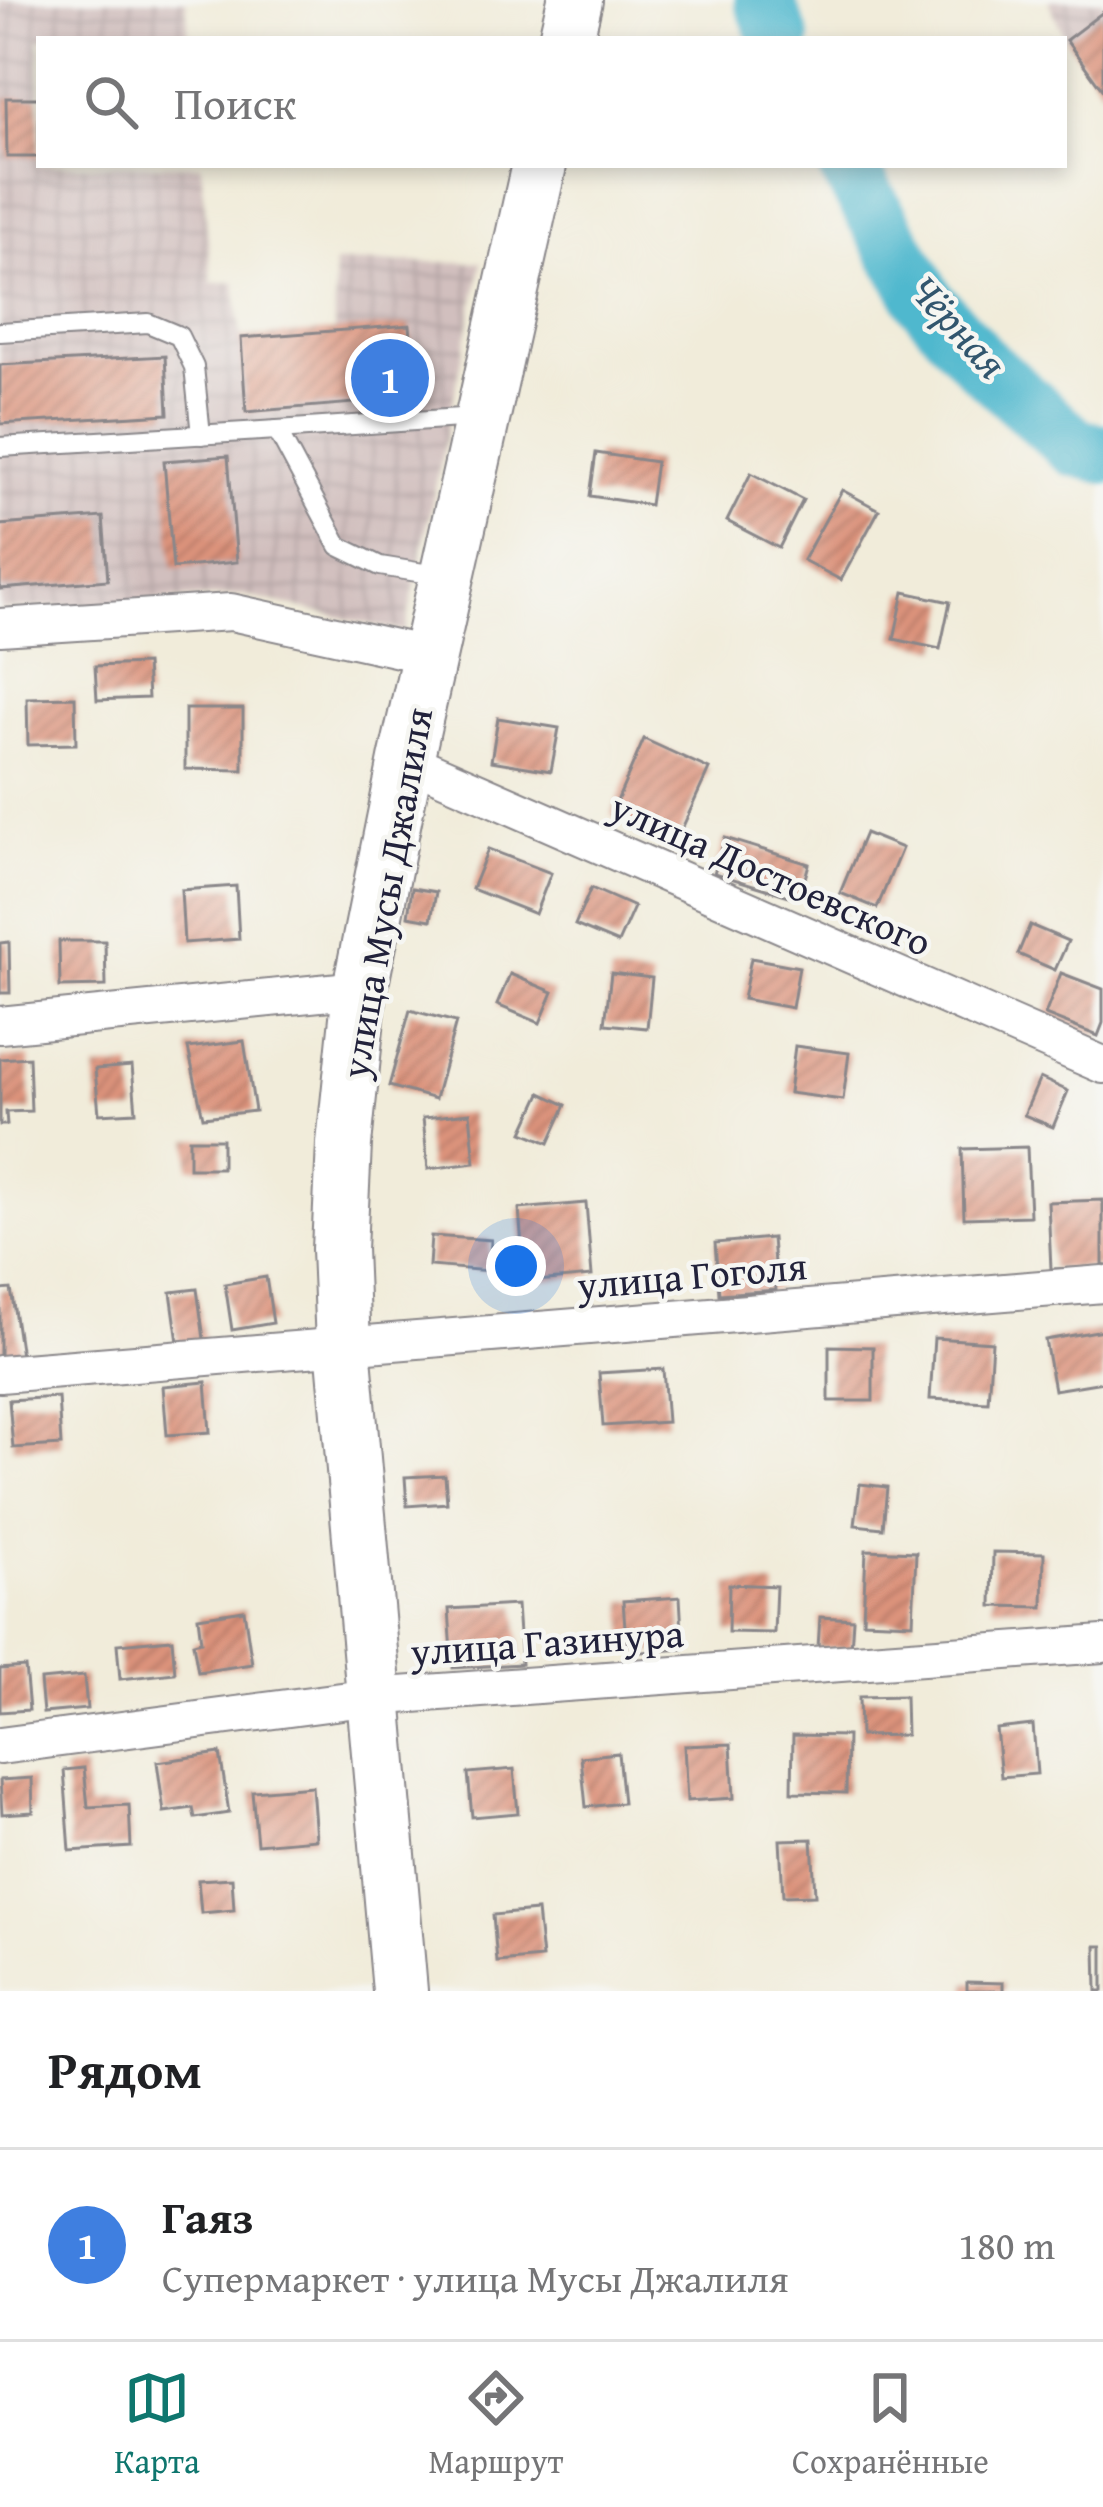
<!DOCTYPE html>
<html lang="ru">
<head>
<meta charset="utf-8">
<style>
  body { margin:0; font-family:"Gentium Book Plus",serif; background:#f6f6f6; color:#202124 }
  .you { position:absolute; left:516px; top:1266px; width:42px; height:42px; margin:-30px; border:9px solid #fff; border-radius:50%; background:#1a73e8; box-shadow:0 0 0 18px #1a73e833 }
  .badge { display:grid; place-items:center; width:78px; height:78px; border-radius:50%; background:#0f766e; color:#fff; font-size:39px; font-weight:700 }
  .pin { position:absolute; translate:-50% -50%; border:6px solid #fff; box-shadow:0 3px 12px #0006 }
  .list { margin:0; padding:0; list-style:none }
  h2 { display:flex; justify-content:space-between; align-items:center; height:156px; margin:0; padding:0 48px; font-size:51px }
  h2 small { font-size:39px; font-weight:400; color:#757577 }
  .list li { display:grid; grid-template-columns:78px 1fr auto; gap:36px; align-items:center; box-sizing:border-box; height:192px; padding:0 48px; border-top:3px solid #e0e0e0 }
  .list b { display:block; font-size:45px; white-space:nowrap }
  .list p { margin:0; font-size:39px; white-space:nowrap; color:#757577 }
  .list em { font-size:39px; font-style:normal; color:#757577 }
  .icon { flex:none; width:66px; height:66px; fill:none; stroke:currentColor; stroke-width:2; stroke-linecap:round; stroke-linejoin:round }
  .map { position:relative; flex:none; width:1103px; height:1991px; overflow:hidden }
  .search { position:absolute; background:#fff; box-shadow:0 6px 18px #0003; left:36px; right:36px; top:36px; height:132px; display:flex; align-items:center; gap:30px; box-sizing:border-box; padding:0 42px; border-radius:0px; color:#757577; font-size:45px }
  .sheet { height:348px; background:#fff }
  nav { display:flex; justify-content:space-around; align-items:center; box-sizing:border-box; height:168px; border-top:3px solid #e0e0e0; background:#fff; font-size:33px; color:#757577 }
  nav a { display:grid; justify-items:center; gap:6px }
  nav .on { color:#0f766e }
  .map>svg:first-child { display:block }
  .industrial { fill:url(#industrial-grid) }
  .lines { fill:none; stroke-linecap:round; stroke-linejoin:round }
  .river { stroke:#50b8ce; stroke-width:60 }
  .building { fill:url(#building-hatch) }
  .lane-casing { stroke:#8a878a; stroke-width:22 }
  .street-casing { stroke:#8a878a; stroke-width:40 }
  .secondary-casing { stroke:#8a878a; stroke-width:58 }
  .lane { stroke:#fff; stroke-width:18 }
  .street { stroke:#fff; stroke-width:36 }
  .secondary { stroke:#fff; stroke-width:54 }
  .labels { text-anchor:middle; stroke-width:9; stroke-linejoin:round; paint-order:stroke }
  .street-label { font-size:39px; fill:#22223b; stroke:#f6f6f2 }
  .water-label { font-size:42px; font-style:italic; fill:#32566e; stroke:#f6f6f2 }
</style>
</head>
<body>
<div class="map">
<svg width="1103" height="1991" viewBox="0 0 1103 1991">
  <defs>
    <pattern id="industrial-grid" width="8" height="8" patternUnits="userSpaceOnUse" patternTransform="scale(3)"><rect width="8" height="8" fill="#d1bfbe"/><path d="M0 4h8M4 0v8" fill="none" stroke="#b3a4a4"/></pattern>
    <pattern id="building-hatch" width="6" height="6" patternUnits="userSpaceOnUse" patternTransform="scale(3)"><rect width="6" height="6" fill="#dc937b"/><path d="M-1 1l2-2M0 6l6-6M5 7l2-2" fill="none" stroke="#b27866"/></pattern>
  </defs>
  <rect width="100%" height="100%" fill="#f6f6f2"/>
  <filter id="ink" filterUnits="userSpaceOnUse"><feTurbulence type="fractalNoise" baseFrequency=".00833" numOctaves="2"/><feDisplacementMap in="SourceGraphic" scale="24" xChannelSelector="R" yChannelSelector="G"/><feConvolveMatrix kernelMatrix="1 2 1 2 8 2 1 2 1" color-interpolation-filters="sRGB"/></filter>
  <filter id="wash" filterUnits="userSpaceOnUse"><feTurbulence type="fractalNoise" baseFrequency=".004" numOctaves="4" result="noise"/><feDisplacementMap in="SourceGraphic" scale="48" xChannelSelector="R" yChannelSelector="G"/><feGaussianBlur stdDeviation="2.7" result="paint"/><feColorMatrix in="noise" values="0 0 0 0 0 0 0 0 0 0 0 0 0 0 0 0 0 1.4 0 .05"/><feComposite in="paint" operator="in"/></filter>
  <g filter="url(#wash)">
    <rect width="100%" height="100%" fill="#f1ecda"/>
    <g class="industrial">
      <path d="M0 0H186L189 39H39V165H201L212 283 235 282 241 339 335 332 334 263 482 262 405 632 242 595 0 610Z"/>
      <path d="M1048 0H1103V91L1066 40Z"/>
    </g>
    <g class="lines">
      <g class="river">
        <path d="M764 0 780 39"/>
        <path d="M847 165 927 303 980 362 1075 447 1103 454"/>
      </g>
    </g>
    <g id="blocks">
      <g class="building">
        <path d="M1103 12V91L1066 40Z"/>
        <path d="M6 98H39V157H7Z"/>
        <path d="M410 325 416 398 246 412 241 338Z"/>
        <path d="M165 356 168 414 0 424V365Z"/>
        <path d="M596 453 656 462 650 505 590 496Z"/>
        <path d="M228 456 237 562 173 568 164 461Z"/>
        <path d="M751 473 803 500 779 548 727 521Z"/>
        <path d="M842 490 879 510 841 580 803 560Z"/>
        <path d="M103 517 108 580 0 589V525Z"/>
        <path d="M904 592 950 602 940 649 894 639Z"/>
        <path d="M146 664 148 698 97 700 95 666Z"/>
        <path d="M75 697 76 744 28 745 27 698Z"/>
        <path d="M185 709H243V770L185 769Z"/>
        <path d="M498 718 559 728 551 771 491 761Z"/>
        <path d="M644 739 709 769 675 844 611 815Z"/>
        <path d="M865 833 902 848 877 908 840 893Z"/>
        <path d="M725 838 809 864 799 899 714 873Z"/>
        <path d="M488 849 551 873 535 914 472 889Z"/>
        <path d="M236 886 239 939 184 943 181 890Z"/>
        <path d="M412 888 436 892 431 920 408 916Z"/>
        <path d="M591 888 634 907 618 943 575 925Z"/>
        <path d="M1030 925 1068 941 1055 970 1018 954Z"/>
        <path d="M59 941H105L106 986 60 987Z"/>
        <path d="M9 942 10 993H0V943Z"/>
        <path d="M751 958 799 967 792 1008 743 999Z"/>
        <path d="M611 973 652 978 647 1028 605 1024Z"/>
        <path d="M1061 973 1103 989V1023L1098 1036 1045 1015Z"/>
        <path d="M510 974 553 992 540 1023 497 1005Z"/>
        <path d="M410 1010 456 1022 435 1099 389 1086Z"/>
        <path d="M244 1041 255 1111 203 1117 188 1048Z"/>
        <path d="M795 1046 849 1053 843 1100 789 1093Z"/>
        <path d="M29 1057 31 1111 6 1112 7 1125H0V1059Z"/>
        <path d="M132 1066 136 1112 99 1114 95 1069Z"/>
        <path d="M1040 1078 1068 1091 1053 1127 1024 1115Z"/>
        <path d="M541 1093 566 1105 549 1143 523 1132Z"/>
        <path d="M470 1113 475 1163 428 1169 423 1118Z"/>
        <rect x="189" y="1139" width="33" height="29"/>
        <path d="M1027 1147 1030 1216 964 1218 962 1149Z"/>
        <path d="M1103 1200V1267L1051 1269 1048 1202Z"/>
        <path d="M586 1203 592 1276 525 1282 519 1209Z"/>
        <path d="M431 1236 491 1240 489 1271 429 1266Z"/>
        <path d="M772 1238 776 1290 719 1294 715 1243Z"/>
        <path d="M266 1277 273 1323 232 1330 225 1284Z"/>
        <path d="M11 1289 21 1356 0 1359V1290Z"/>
        <path d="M197 1289 205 1346 179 1349 171 1292Z"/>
        <path d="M1103 1330V1382L1054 1390 1045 1340Z"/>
        <path d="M934 1338 992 1342 988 1402 930 1399Z"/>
        <path d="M829 1346 873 1347V1401H829Z"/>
        <path d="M663 1369 667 1422 603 1426 599 1373Z"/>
        <path d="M206 1382 210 1432 167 1435 163 1386Z"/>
        <path d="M58 1397 61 1445 13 1448 9 1400Z"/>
        <path d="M445 1475 447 1503 407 1506 405 1477Z"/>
        <path d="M860 1484 887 1487 883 1528 855 1525Z"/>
        <path d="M866 1550 916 1552 913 1623 863 1621Z"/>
        <path d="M993 1552 1044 1553 1043 1607 992 1606Z"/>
        <path d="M729 1584 776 1586 774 1633 728 1632Z"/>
        <path d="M680 1597 683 1649 627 1653 623 1601Z"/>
        <path d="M517 1605 521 1664 453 1668 449 1609Z"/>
        <path d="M244 1610 252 1664 198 1672 193 1643 201 1641 198 1617Z"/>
        <path d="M820 1617 853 1619 851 1649 818 1647Z"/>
        <path d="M172 1639 175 1673 120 1679 117 1644Z"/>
        <path d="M25 1667 29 1710 0 1712V1669Z"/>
        <path d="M84 1676 87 1709 43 1713 40 1680Z"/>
        <path d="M905 1696 906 1735 860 1736 859 1697Z"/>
        <path d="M1033 1725 1037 1774 1001 1777 996 1729Z"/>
        <path d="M793 1735 847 1736 846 1793 792 1792Z"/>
        <path d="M731 1744 734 1798 687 1801 684 1746Z"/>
        <path d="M220 1753 229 1813 195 1818 193 1808 164 1812 157 1762Z"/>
        <path d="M618 1753 623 1803 586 1807 581 1757Z"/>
        <path d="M84 1768 88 1807 129 1805 131 1847 70 1851 64 1770Z"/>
        <path d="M514 1769 518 1813 472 1817 468 1773Z"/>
        <path d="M32 1778 33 1812 2 1814 0 1780Z"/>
        <path d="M312 1786 316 1839 257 1844 252 1791Z"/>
        <path d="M812 1839 815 1895 783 1896 780 1840Z"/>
        <path d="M232 1878 234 1910 201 1913 198 1880Z"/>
        <path d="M537 1911 542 1958 497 1962 493 1915Z"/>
        <path d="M1096 1946H1103V1991H1097Z"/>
        <path d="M967 1982 1003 1983V1991H967Z"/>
      </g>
    </g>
  </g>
  <g filter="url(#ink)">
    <use href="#blocks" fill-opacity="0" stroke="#8a878a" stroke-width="3"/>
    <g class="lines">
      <g class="lane-casing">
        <g id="lane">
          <path d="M0 332 148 323 179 336 194 367 201 435"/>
          <path d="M277 430 476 417"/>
          <path d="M0 447 277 430 339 546 380 566 442 576"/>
        </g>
      </g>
      <g class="street-casing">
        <g id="street">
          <path d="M0 627 231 612 431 656"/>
          <path d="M406 760 1103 1065"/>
          <path d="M0 1025 360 989"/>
          <path d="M0 1374 1103 1284"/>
          <path d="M0 1746 372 1697 1103 1644"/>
        </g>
      </g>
      <g class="secondary-casing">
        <g id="secondary">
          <path d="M566 39 575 0"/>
          <path d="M400 1991 343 1345 339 1249 344 1144 360 989 406 760 539 165"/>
        </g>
      </g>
      <use href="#lane" class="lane"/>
      <use href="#street" class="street"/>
      <use href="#secondary" class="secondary"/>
    </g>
  </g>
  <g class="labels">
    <g class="street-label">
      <text transform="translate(771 874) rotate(24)" y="14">улица Достоевского</text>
      <text transform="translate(386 893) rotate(-80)" y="14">улица Мусы Джалиля</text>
      <text transform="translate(692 1275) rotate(-5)" y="14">улица Гоголя</text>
      <text transform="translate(547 1642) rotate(-4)" y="14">улица Газинура</text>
    </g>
    <g class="water-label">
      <text transform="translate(959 326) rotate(48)" y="15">Чёрная</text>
    </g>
  </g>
</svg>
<div class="you"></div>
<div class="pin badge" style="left:390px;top:378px;background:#3f7fe0">1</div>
<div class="search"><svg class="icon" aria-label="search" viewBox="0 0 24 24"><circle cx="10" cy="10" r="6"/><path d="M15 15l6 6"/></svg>Поиск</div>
</div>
<section class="sheet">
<h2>Рядом<small></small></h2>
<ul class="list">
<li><span class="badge" style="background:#3f7fe0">1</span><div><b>Гаяз</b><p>Супермаркет · улица Мусы Джалиля</p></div><em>180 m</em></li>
</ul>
</section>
<nav>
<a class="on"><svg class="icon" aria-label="map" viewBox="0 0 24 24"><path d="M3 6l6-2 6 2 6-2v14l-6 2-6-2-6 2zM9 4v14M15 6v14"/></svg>Карта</a>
<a><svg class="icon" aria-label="directions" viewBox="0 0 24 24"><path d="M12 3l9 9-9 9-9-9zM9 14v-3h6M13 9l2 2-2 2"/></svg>Маршрут</a>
<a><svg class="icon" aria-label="saved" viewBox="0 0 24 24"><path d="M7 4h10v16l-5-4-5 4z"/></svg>Сохранённые</a>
</nav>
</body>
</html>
